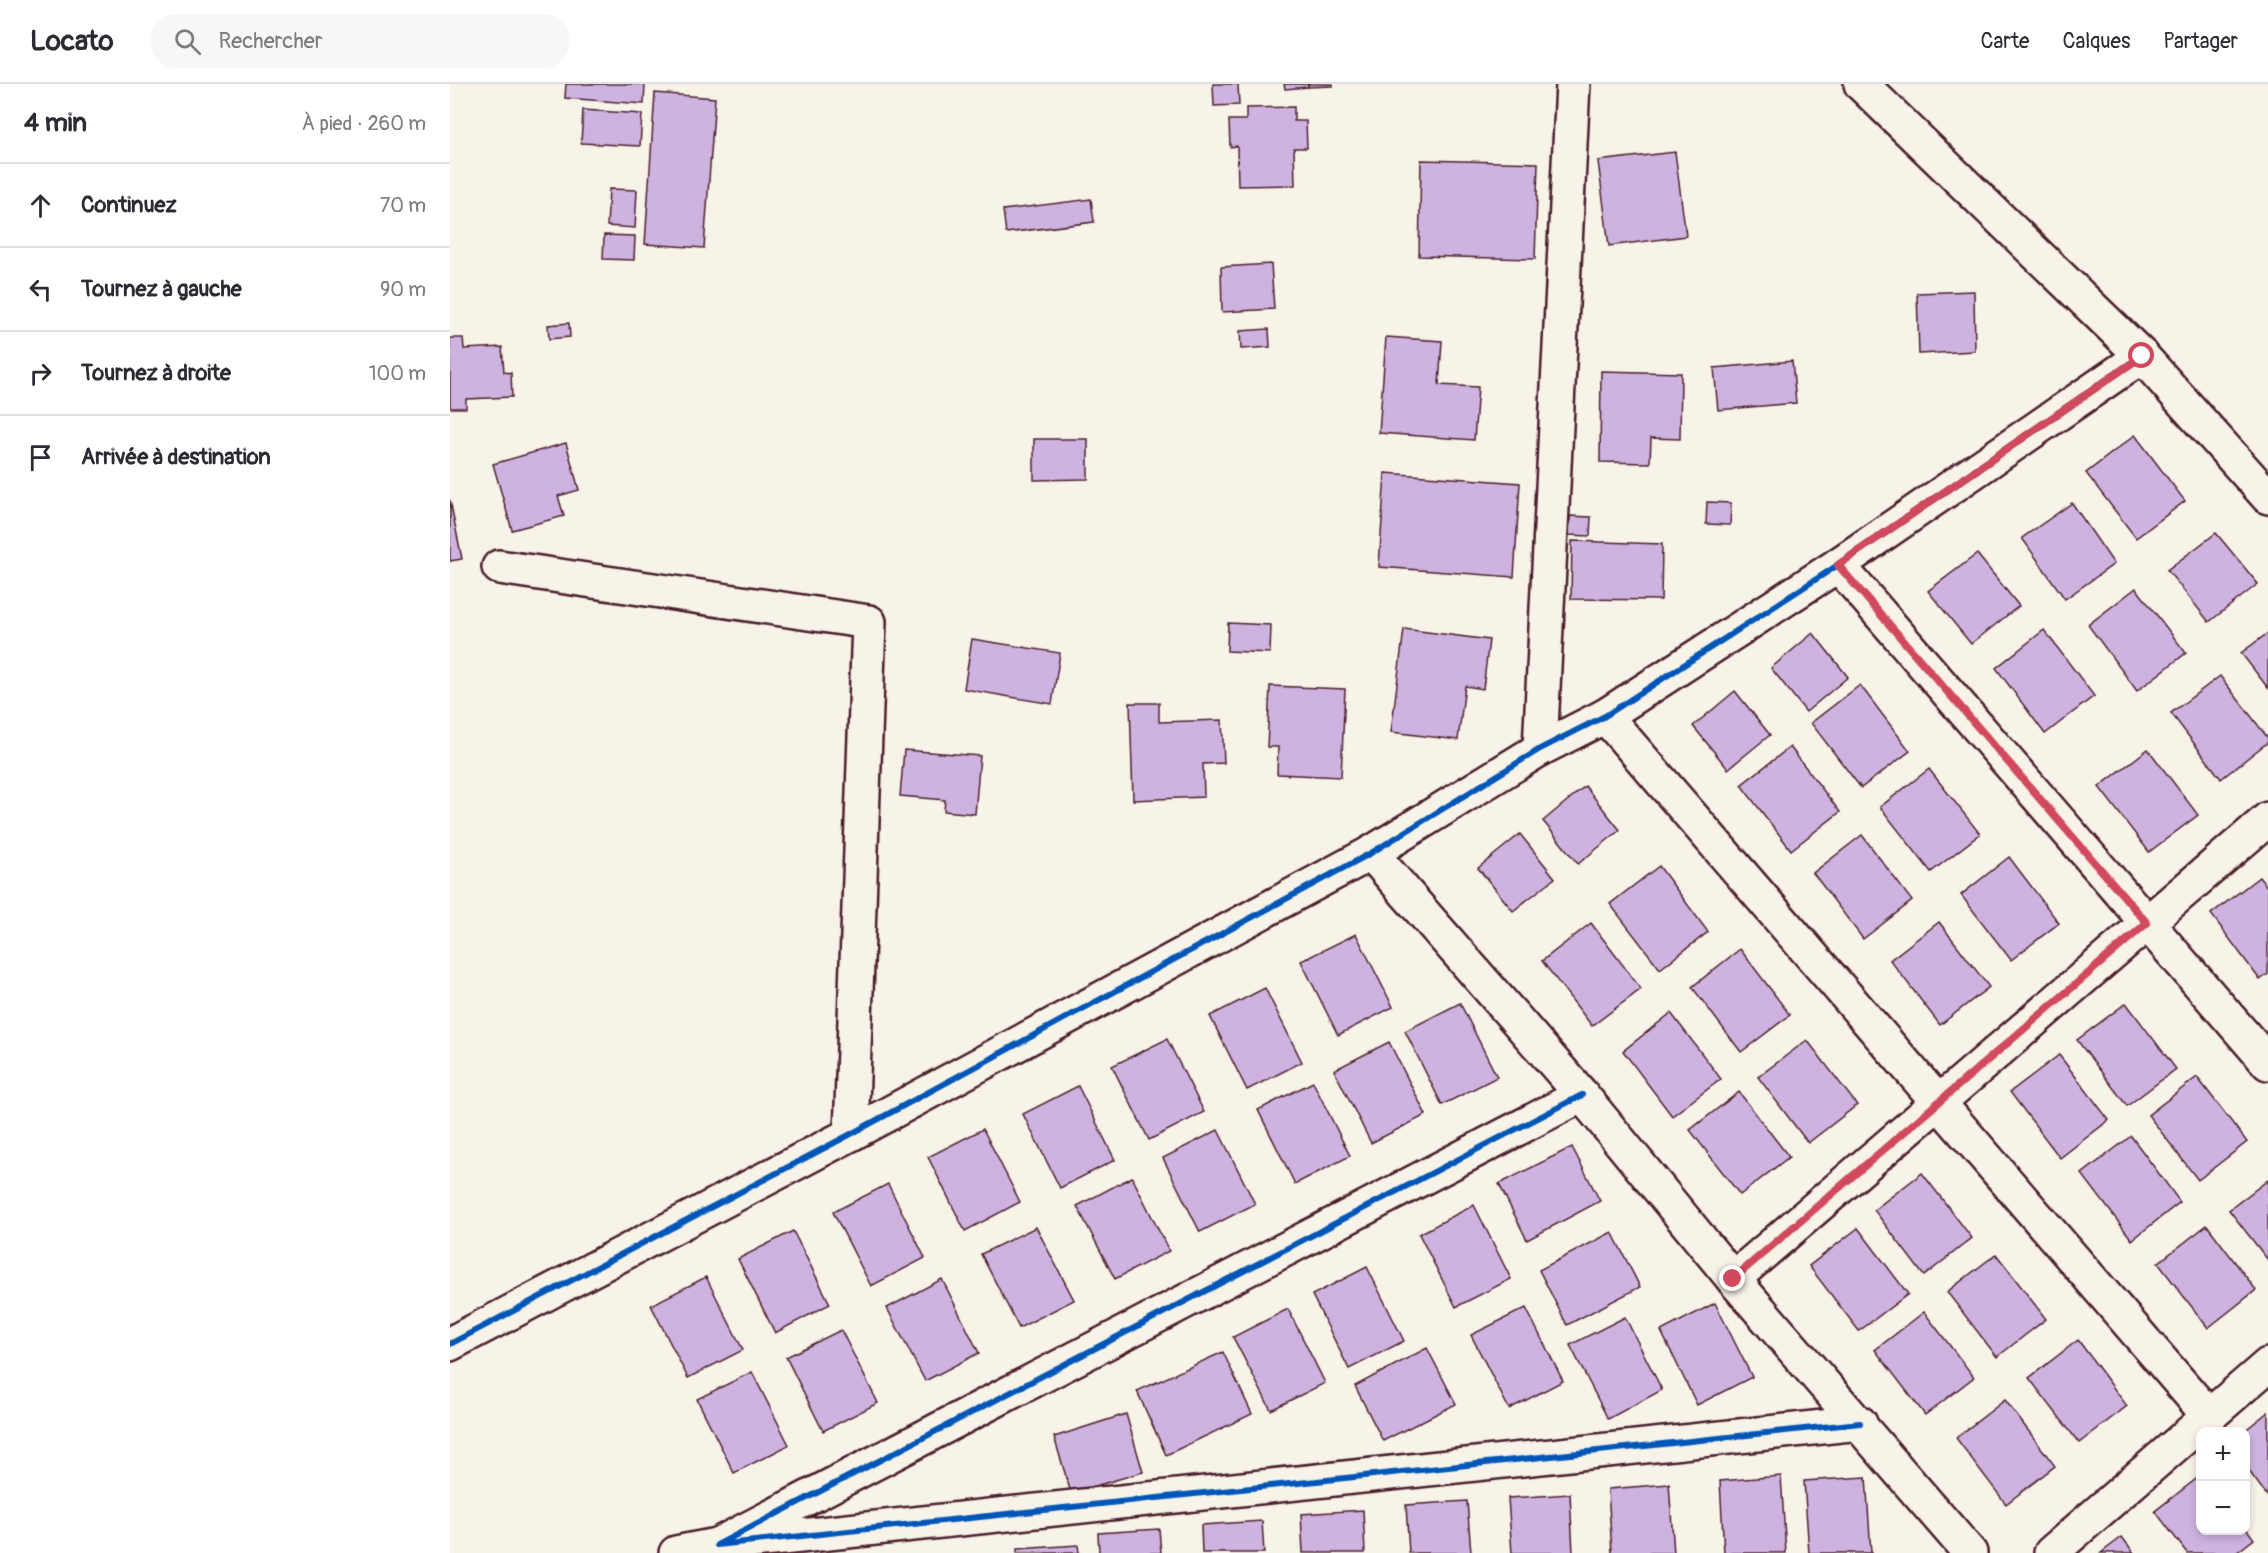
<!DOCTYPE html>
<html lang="fr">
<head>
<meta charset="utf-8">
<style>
  body { margin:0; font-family:Pangolin,sans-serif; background:#f7f7f7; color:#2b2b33 }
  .controls { position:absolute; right:18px; bottom:18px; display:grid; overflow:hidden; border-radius:12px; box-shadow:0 3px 9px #0003 }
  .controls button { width:54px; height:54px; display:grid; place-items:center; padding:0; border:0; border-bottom:2px solid #e1e1e2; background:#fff; color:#2b2b33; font:30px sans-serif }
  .stop { position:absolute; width:18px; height:18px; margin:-14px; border:4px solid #d1495b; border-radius:50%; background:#fff }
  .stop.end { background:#d1495b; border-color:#fff; box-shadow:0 2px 6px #0008 }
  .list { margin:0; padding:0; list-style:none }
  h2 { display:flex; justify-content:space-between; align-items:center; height:78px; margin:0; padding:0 24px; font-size:26px }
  h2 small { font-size:20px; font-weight:400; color:#7c7c81 }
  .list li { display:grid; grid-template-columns:39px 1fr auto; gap:18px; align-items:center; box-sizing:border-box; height:84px; padding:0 24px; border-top:2px solid #e1e1e2 }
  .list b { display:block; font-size:22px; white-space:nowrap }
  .list em { font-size:20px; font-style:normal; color:#7c7c81 }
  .icon { flex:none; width:33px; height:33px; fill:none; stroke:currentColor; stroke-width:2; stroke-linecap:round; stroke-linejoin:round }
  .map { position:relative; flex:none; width:1818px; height:1469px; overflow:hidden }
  header { display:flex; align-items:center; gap:36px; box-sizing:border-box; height:84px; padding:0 30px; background:#fff; border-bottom:2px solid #e1e1e2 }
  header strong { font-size:28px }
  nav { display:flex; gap:33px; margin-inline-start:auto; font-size:21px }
  .search { width:420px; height:54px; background:#f7f7f7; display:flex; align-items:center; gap:15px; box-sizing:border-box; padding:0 21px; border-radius:33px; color:#7c7c81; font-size:22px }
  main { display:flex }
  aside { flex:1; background:#fff }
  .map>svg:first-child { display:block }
  .building { fill:#ceb3e1; stroke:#4a1f2b; stroke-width:1.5 }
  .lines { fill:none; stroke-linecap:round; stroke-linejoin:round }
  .minor-casing { stroke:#4a1f2b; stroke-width:38 }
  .minor { stroke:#f7f3e8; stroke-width:33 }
  .cycleway-casing { stroke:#f7f3e8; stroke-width:10 }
  .cycleway { stroke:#0057b8; stroke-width:6 }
  .route { stroke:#d1495b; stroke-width:8 }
</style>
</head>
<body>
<header>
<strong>Locato</strong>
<div class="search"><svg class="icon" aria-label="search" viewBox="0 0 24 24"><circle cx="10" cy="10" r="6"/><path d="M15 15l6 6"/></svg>Rechercher</div>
<nav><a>Carte</a><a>Calques</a><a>Partager</a></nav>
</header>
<main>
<aside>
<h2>4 min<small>À pied · 260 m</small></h2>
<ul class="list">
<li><svg class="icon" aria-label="ahead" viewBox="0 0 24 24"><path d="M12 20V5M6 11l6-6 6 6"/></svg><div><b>Continuez</b></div><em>70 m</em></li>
<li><svg class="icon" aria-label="left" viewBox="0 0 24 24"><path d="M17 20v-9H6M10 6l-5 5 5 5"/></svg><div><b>Tournez à gauche</b></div><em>90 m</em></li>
<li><svg class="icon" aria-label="right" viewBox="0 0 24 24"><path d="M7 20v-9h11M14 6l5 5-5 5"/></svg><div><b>Tournez à droite</b></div><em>100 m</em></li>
<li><svg class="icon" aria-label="arrive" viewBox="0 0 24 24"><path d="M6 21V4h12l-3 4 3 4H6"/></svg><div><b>Arrivée à destination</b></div></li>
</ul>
</aside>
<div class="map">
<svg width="1818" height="1469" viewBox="0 0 1818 1469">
  <rect width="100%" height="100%" fill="#f7f3e8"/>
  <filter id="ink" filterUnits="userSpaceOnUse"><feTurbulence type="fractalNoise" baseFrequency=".0167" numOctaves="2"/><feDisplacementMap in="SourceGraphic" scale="12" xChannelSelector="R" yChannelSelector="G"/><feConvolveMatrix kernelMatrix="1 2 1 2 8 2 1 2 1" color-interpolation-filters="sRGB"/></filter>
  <g filter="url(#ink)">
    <g class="building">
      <path d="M116 0H195L194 20 115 14Z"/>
      <path d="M763 0H788L789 21 764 22Z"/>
      <path d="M834 0H858V3L835 5Z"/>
      <path d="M858 0H883V2L858 3Z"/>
      <path d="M205 9 265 14 254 164 195 160Z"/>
      <path d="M844 23V37H856L857 64H844L845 101 788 102 787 62 780 63 779 36H796V24Z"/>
      <path d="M133 26 192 30 190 62 131 59Z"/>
      <path d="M1225 68 1236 152 1159 162 1148 77Z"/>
      <path d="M971 76 1088 79 1085 175 969 172Z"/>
      <path d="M159 105 187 106 185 144 157 142Z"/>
      <path d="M641 115 644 138 556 149 553 126Z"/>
      <path d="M154 151 185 152 184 176 153 175Z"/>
      <path d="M821 180 824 225 772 228 771 183Z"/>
      <path d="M1524 207 1525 267 1469 270 1467 209Z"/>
      <path d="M119 239 120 253 99 255 98 241Z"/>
      <path d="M819 245 820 263 791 265 790 247Z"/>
      <path d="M936 253 992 257 989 301 1028 303 1024 356 929 349Z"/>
      <path d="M0 254H13L14 265 52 263 54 288 61 289 62 313 16 315V324H0Z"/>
      <path d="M1342 277 1346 319 1268 326 1264 284Z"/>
      <path d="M1151 287 1231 289 1230 355 1201 354 1200 379 1150 378Z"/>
      <path d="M1685 351 1735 417 1686 454 1636 389Z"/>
      <path d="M584 355H638V395L584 396Z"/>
      <path d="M116 359 129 406 108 412 114 432 62 446 43 380Z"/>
      <path d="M935 389 1070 399 1064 493 929 483Z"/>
      <path d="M0 416 12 475 0 477Z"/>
      <path d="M1257 418 1281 419 1280 441 1256 440Z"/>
      <path d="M1622 419 1664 480 1615 515 1572 454Z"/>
      <path d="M1120 432 1141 433 1140 452 1119 451Z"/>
      <path d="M1766 449 1808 500 1759 538 1717 486Z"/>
      <path d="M1122 457 1212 460 1211 516 1121 515Z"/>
      <path d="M1527 470 1569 522 1521 560 1478 507Z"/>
      <path d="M1686 504 1736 569 1687 607 1638 541Z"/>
      <path d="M778 539 821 541 820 569 777 567Z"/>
      <path d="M954 545 1039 556 1033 605 1015 602 1008 656 941 648Z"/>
      <path d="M1594 546 1644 612 1595 650 1546 584Z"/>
      <path d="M1363 549 1398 593 1356 628 1321 584Z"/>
      <path d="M1818 549V604L1791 569Z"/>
      <path d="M522 555 610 569 602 620 514 605Z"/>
      <path d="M1770 592 1818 654V658L1771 695 1721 629Z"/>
      <path d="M1410 601 1460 667 1411 704 1361 639Z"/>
      <path d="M820 602 895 605 891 693 827 690 828 663H817Z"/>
      <path d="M1285 607 1320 651 1278 685 1243 642Z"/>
      <path d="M680 619H709V638L772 636 774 679 753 680 754 713 683 716Z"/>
      <path d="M1340 663 1390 728 1341 766 1291 701Z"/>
      <path d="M1698 665 1748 731 1699 768 1649 703Z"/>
      <path d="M454 666 530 672 525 730 494 727 495 716 450 712Z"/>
      <path d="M1479 685 1530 750 1481 788 1430 723Z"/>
      <path d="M1135 702 1170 746 1128 780 1093 737Z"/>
      <path d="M1070 750 1105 794 1063 827 1028 784Z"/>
      <path d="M1412 751 1462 817 1413 855 1363 789Z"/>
      <path d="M1559 773 1609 839 1561 876 1511 811Z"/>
      <path d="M1209 782 1258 848 1210 885 1160 820Z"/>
      <path d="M1809 793 1818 804V890L1810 896 1761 830Z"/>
      <path d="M1489 838 1539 903 1490 941 1440 876Z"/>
      <path d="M1141 839 1191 905 1142 942 1092 877Z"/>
      <path d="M906 850 943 923 888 951 851 877Z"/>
      <path d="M1290 865 1340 931 1291 968 1242 903Z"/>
      <path d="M815 904 852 978 797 1006 760 932Z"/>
      <path d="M1010 919 1047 993 992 1021 955 947Z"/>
      <path d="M1676 919 1726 985 1677 1022 1627 956Z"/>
      <path d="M1221 929 1271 995 1222 1032 1173 967Z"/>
      <path d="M717 955 754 1028 699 1056 662 982Z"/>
      <path d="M1357 956 1407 1021 1358 1059 1308 993Z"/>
      <path d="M939 958 976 1031 921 1059 884 986Z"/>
      <path d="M1609 971 1659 1036 1610 1074 1560 1008Z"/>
      <path d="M1747 993 1797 1058 1748 1096 1698 1031Z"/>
      <path d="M863 998 900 1072 845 1100 808 1026Z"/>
      <path d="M628 1002 665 1076 610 1104 573 1030Z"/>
      <path d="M1289 1008 1339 1073 1290 1111 1240 1046Z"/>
      <path d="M533 1045 570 1118 515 1147 478 1073Z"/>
      <path d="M768 1046 805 1120 750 1148 713 1074Z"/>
      <path d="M1681 1052 1730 1118 1682 1156 1632 1090Z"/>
      <path d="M1122 1063 1150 1117 1077 1156 1049 1100Z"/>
      <path d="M1472 1089 1522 1154 1474 1192 1424 1126Z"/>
      <path d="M682 1093 719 1167 665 1195 627 1122Z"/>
      <path d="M1818 1096V1176L1779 1126Z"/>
      <path d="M438 1100 475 1174 421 1202 383 1128Z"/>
      <path d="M1024 1121 1061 1195 1006 1223 969 1150Z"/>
      <path d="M1757 1141 1806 1206 1758 1244 1708 1179Z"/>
      <path d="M586 1143 624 1216 569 1244 531 1170Z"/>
      <path d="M1408 1144 1458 1210 1409 1247 1359 1182Z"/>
      <path d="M343 1147 380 1220 325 1249 288 1175Z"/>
      <path d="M1162 1148 1190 1203 1117 1241 1089 1186Z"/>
      <path d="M1546 1170 1596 1235 1547 1273 1497 1208Z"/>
      <path d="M917 1183 954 1257 899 1285 862 1211Z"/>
      <path d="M256 1193 293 1266 238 1294 201 1221Z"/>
      <path d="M492 1195 529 1269 475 1297 437 1224Z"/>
      <path d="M1265 1219 1302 1293 1247 1321 1211 1247Z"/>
      <path d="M1076 1224 1113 1297 1059 1325 1021 1251Z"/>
      <path d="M838 1225 875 1299 821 1326 783 1253Z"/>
      <path d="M1474 1228 1524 1293 1475 1331 1425 1266Z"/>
      <path d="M1175 1233 1212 1306 1158 1335 1120 1261Z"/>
      <path d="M391 1246 428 1319 373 1347 336 1273Z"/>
      <path d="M1628 1256 1677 1322 1629 1359 1579 1294Z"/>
      <path d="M977 1264 1006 1320 933 1357 905 1302Z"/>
      <path d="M773 1268 802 1330 716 1371 687 1307Z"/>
      <path d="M302 1288 339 1361 284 1389 247 1315Z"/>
      <path d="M1555 1316 1605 1382 1556 1420 1506 1354Z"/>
      <path d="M1818 1328V1413L1796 1383V1348H1793Z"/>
      <path d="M676 1330 693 1388 621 1409 604 1353Z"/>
      <path d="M1331 1392 1336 1469H1274L1270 1397Z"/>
      <path d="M1750 1392V1446H1796V1444L1804 1455 1786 1469H1737L1705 1427Z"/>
      <path d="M1416 1393 1421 1469H1359L1354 1397Z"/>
      <path d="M1219 1400 1224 1469H1162L1158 1405Z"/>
      <path d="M1120 1410 1123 1469H1062L1058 1414Z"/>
      <path d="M1017 1417 1021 1469H959L956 1421Z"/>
      <path d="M913 1426 915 1469H853L851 1430Z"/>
      <path d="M812 1437 814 1469H752L751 1441Z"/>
      <path d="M709 1445 711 1469H649L648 1449Z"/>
      <path d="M1672 1453 1684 1469H1651Z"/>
      <path d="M628 1461 629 1469H567V1465Z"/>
    </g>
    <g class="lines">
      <g class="minor-casing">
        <g id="minor">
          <path d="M1411 0 1692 272 1818 413"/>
          <path d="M1388 481 1818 979"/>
          <path d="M49 483 419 538 401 1050"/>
          <path d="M1155 632 1759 1332"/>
          <path d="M1090 665 1123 0"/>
          <path d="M921 769 1132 1011 1283 1195 1520 1469"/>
          <path d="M1132 1011 267 1461 1410 1339"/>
          <path d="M1283 1195 1818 735"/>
          <path d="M0 1260 401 1050 921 769 1090 665 1155 632 1388 481 1692 272"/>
          <path d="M226 1469 267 1461"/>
          <path d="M1601 1469 1818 1281"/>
        </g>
      </g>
      <use href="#minor" class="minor"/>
      <g class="cycleway-casing">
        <g id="cycleway">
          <path d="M1132 1011 267 1461 1410 1339"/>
          <path d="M0 1260 401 1050 921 769 1090 665 1155 632 1388 481 1692 272"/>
        </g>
      </g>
      <use href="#cycleway" class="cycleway"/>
    </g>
  </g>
  <g class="lines" filter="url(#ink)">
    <path class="route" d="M1283 1195 1697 839 1388 481 1692 272"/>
  </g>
</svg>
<div class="controls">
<button>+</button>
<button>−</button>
</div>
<div class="stop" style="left:1692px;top:272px"></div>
<div class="stop end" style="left:1283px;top:1195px"></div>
</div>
</main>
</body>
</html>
